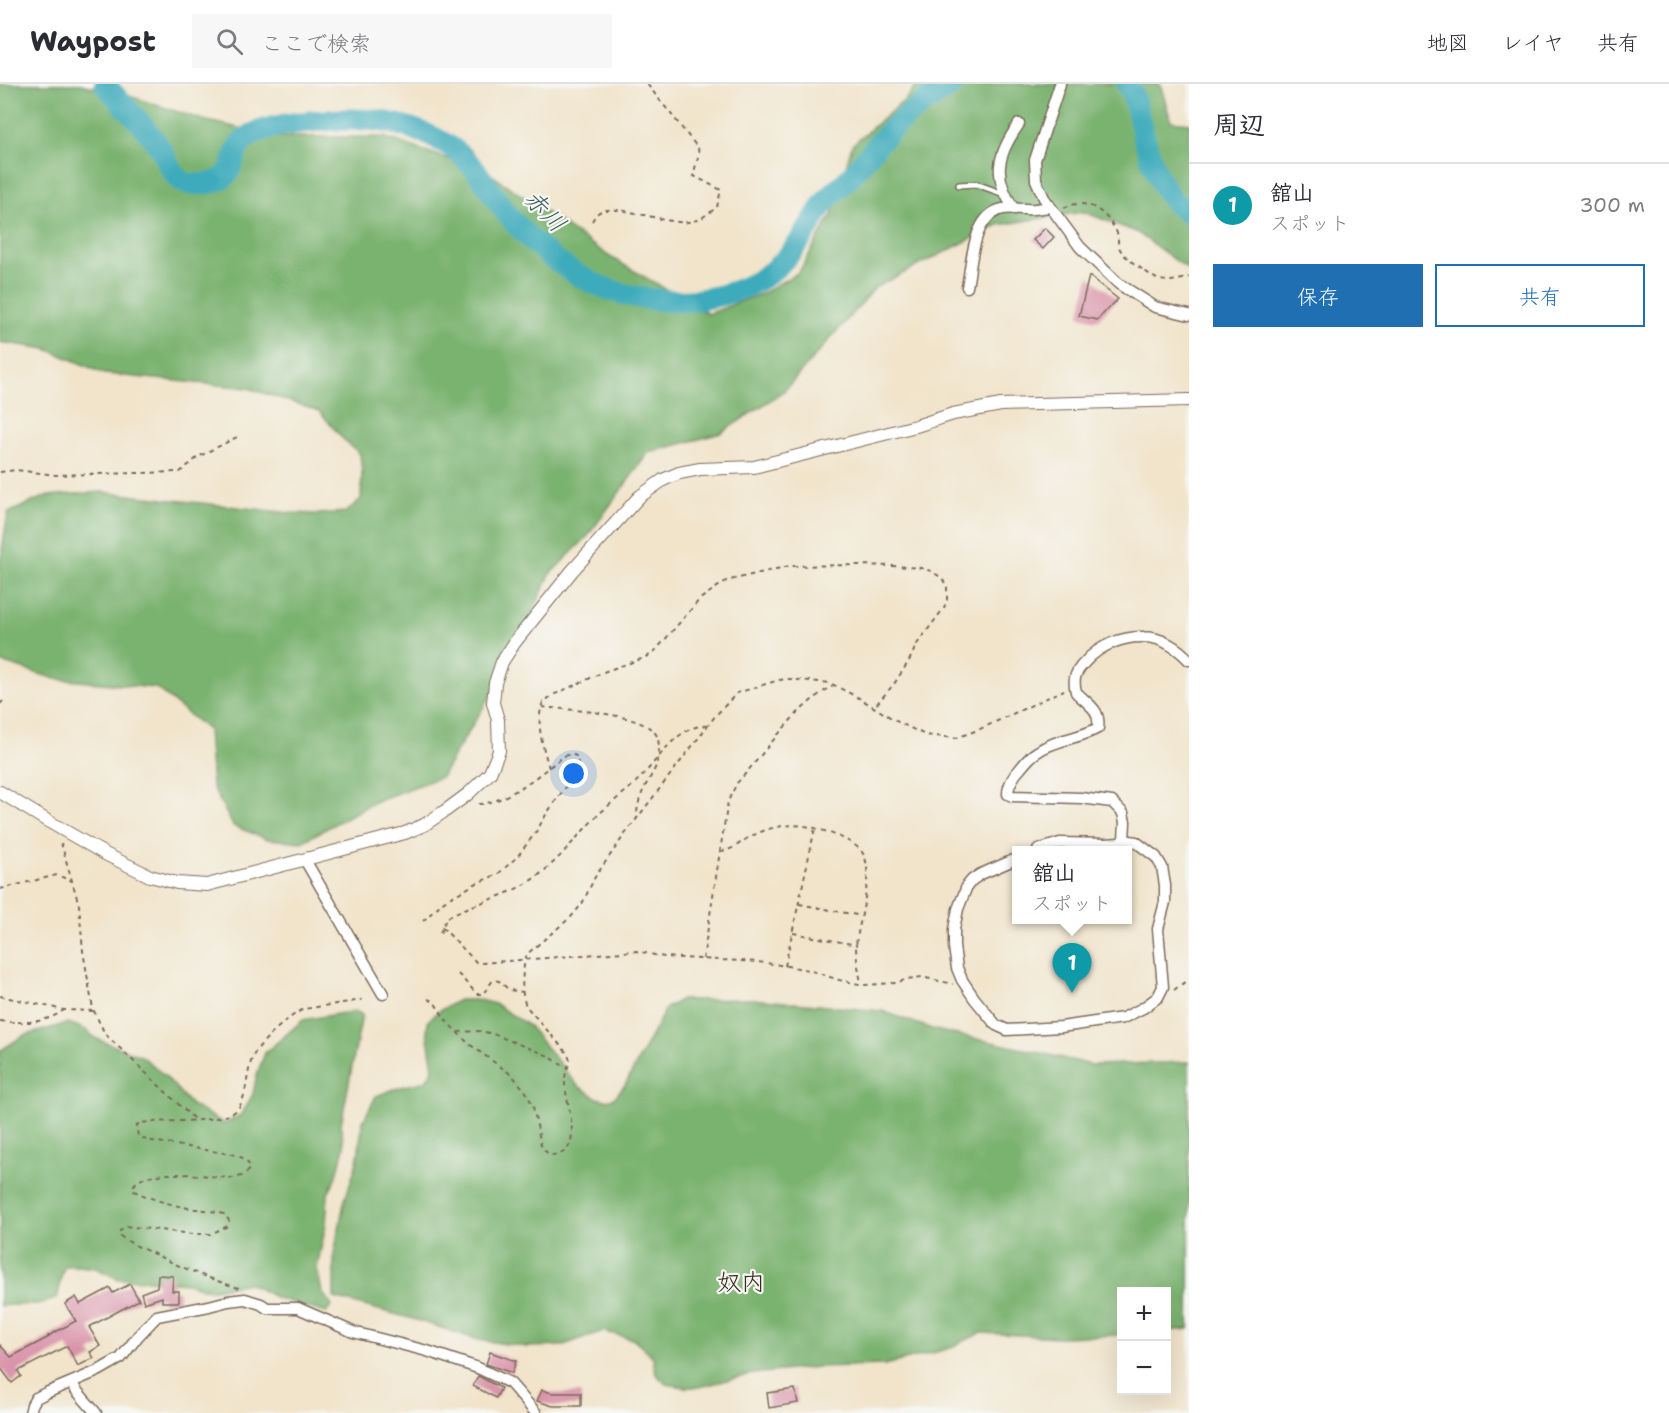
<!DOCTYPE html>
<html lang="ja">
<head>
<meta charset="utf-8">
<style>
  body { margin:0; font-family:"Shantell Sans","Klee One",sans-serif; background:#f7f7f7; color:#2b2b33 }
  .controls { position:absolute; right:18px; bottom:18px; display:grid; overflow:hidden; border-radius:0px; box-shadow:0 6px 24px #0002 }
  .controls button { width:54px; height:54px; display:grid; place-items:center; padding:0; border:0; border-bottom:2px solid #e1e1e2; background:#fff; color:#2b2b33; font:30px sans-serif }
  .you { position:absolute; left:574px; top:690px; width:21px; height:21px; margin:-15px; border:4px solid #fff; border-radius:50%; background:#1a73e8; box-shadow:0 0 0 9px #1a73e833 }
  .badge { display:grid; place-items:center; width:39px; height:39px; border-radius:50%; background:#1f6fb2; color:#fff; font-size:20px; font-weight:700 }
  .pin { position:absolute; translate:-50% -50px; filter:drop-shadow(0 2px 3px #0008) }
  .pin::after { content:''; position:absolute; top:32px; width:21px; height:18px; background:inherit; clip-path:polygon(0 0,100% 0,50% 100%) }
  .popup { position:absolute; left:1012px; top:762px; width:120px; height:78px; box-sizing:border-box; display:grid; place-content:center; border-radius:0px; background:#fff; filter:drop-shadow(0 2px 4px #0005); font-size:20px; white-space:nowrap; color:#7c7c81 }
  .popup b { font-size:22px; color:#2b2b33 }
  .popup::after { content:''; position:absolute; left:50%; top:100%; margin-left:-12px; border:12px solid transparent; border-top-color:#fff }
  .list { margin:0; padding:0; list-style:none }
  h2 { display:flex; justify-content:space-between; align-items:center; height:78px; margin:0; padding:0 24px; font-size:26px }
  h2 small { font-size:20px; font-weight:400; color:#7c7c81 }
  .list li { display:grid; grid-template-columns:39px 1fr auto; gap:18px; align-items:center; box-sizing:border-box; height:84px; padding:0 24px; border-top:2px solid #e1e1e2 }
  .list b { display:block; font-size:22px; white-space:nowrap }
  .list p { margin:0; font-size:20px; white-space:nowrap; color:#7c7c81 }
  .list em { font-size:20px; font-style:normal; color:#7c7c81 }
  .actions { display:flex; gap:12px; padding:18px 24px }
  .actions a { flex:1; padding:14px 0; border:2px solid #1f6fb2; border-radius:0px; text-align:center; font-size:21px; color:#1f6fb2 }
  .actions .main { background:#1f6fb2; color:#fff }
  .icon { flex:none; width:33px; height:33px; fill:none; stroke:currentColor; stroke-width:2; stroke-linecap:round; stroke-linejoin:round }
  .map { position:relative; flex:none; width:1189px; height:1329px; overflow:hidden }
  header { display:flex; align-items:center; gap:36px; box-sizing:border-box; height:84px; padding:0 30px; background:#fff; border-bottom:2px solid #e1e1e2 }
  header strong { font-size:28px }
  nav { display:flex; gap:33px; margin-inline-start:auto; font-size:21px }
  .search { width:420px; height:54px; background:#f7f7f7; display:flex; align-items:center; gap:15px; box-sizing:border-box; padding:0 21px; border-radius:0px; color:#7c7c81; font-size:22px }
  main { display:flex }
  aside { flex:1; background:#fff }
  .map>svg:first-child { display:block }
  .forest { fill:#7ab26f; stroke:#5a6e46; stroke-width:1.5 }
  .lines { fill:none; stroke-linecap:round; stroke-linejoin:round }
  .river { stroke:#3dabbb; stroke-width:22 }
  .building { fill:#da95ac }
  .service-casing { stroke:#7b6b5b; stroke-width:8 }
  .minor-casing { stroke:#7b6b5b; stroke-width:13 }
  .tertiary-casing { stroke:#7b6b5b; stroke-width:14 }
  .path { stroke:#7b6b5b; stroke-width:2; stroke-dasharray:4.5 4.5; stroke-linecap:butt }
  .service { stroke:#fff; stroke-width:5 }
  .minor { stroke:#fff; stroke-width:10 }
  .tertiary { stroke:#fff; stroke-width:12 }
  .labels { text-anchor:middle; stroke-width:4.5; stroke-linejoin:round; paint-order:stroke }
  .water-label { font-size:24px; font-style:italic; fill:#3c5e5d; stroke:#f6f6f2 }
  .neighbourhood-label { font-size:24px; fill:#3b2a1e; stroke:#f6f6f2 }
</style>
</head>
<body>
<header>
<strong>Waypost</strong>
<div class="search"><svg class="icon" aria-label="search" viewBox="0 0 24 24"><circle cx="10" cy="10" r="6"/><path d="M15 15l6 6"/></svg>ここで検索</div>
<nav><a>地図</a><a>レイヤ</a><a>共有</a></nav>
</header>
<main>
<div class="map">
<svg width="1189" height="1329" viewBox="0 0 1189 1329">
  <rect width="100%" height="100%" fill="#f6f6f2"/>
  <filter id="ink" filterUnits="userSpaceOnUse"><feTurbulence type="fractalNoise" baseFrequency=".0167" numOctaves="2"/><feDisplacementMap in="SourceGraphic" scale="12" xChannelSelector="R" yChannelSelector="G"/><feConvolveMatrix kernelMatrix="1 2 1 2 8 2 1 2 1" color-interpolation-filters="sRGB"/></filter>
  <filter id="wash" filterUnits="userSpaceOnUse"><feTurbulence type="fractalNoise" baseFrequency=".008" numOctaves="4" result="noise"/><feDisplacementMap in="SourceGraphic" scale="24" xChannelSelector="R" yChannelSelector="G"/><feGaussianBlur stdDeviation="1.35" result="paint"/><feColorMatrix in="noise" values="0 0 0 0 0 0 0 0 0 0 0 0 0 0 0 0 0 1.4 0 .05"/><feComposite in="paint" operator="in"/></filter>
  <g filter="url(#wash)">
    <rect width="100%" height="100%" fill="#f1e4cb"/>
    <g class="forest">
      <path d="M0 0H80L126 11 203 36 280 53H384L489 89 612 174 708 230 763 209 799 188 832 131 852 61 907 14 918 0H1160L1171 37 1189 39V186L1136 148 1084 128 998 141 876 203 784 307 721 349 648 369 587 453 550 490 508 583 441 693 376 717 302 758 267 755 233 742 212 702 208 646 156 604 56 595 0 578V478L8 429 46 412 102 408 290 429 319 430 346 428 361 415 362 388 360 370 343 355 319 327 248 304 105 290 47 265 0 258Z"/>
      <path d="M752 915 882 927 935 946 1033 967 1092 981 1189 978V1245L1167 1247 1166 1208H1122L1121 1251 1059 1253 981 1249 947 1265 885 1281 817 1283 753 1290 699 1303H684L666 1300 656 1290 653 1273 635 1256 603 1247 561 1262 527 1263 479 1256 413 1235 334 1214V1170L344 1119 357 1078 363 1037 376 1012 397 1004 426 997 433 985 427 947 428 937 437 928 459 916H479L495 920 529 942 578 1002 597 1014 606 1016 614 1014 625 1001 666 924 680 916Z"/>
      <path d="M355 927 362 931 341 1040 344 1063 337 1091 328 1110 326 1140 317 1184 322 1208 332 1222 326 1229 277 1214 248 1199 209 1206 188 1199 149 1196 118 1195 96 1184 79 1182H65C59 1194 61 1202 57 1214 35 1224 22 1219 0 1222V967L23 952 68 939 84 945 97 955 143 973 167 994 191 1021 225 1040 242 1030 253 1010 257 990 265 969 303 936Z"/>
    </g>
    <g class="lines">
      <g class="river">
        <path d="M105 0C123 22 146 41 161 66 167 76 172 91 182 97 187 101 196 100 203 100 241 96 227 73 244 56 264 36 353 33 381 37 414 43 450 56 472 82 487 99 498 121 514 138 531 157 550 174 571 187 614 215 674 224 722 211 762 201 784 181 806 148 812 139 817 129 823 120 831 110 841 102 850 93 865 76 879 56 897 40 914 25 934 12 954 0"/>
        <path d="M1127 0 1133 11C1143 46 1154 112 1189 129"/>
      </g>
    </g>
    <g id="blocks">
      <g class="building">
        <path d="M1045 144 1054 153 1043 165 1033 156Z"/>
        <path d="M1089 192 1118 215 1097 236 1079 232Z"/>
        <path d="M158 1191 173 1192 172 1207H179V1218H162V1213L144 1219 141 1209 157 1203Z"/>
        <path d="M130 1200 139 1216 89 1243 100 1262 90 1268 94 1274 78 1282 67 1262 18 1287 21 1292 12 1299 0 1283V1261L11 1273 49 1253 48 1252 76 1237 65 1220 76 1213 80 1220 110 1204 113 1209Z"/>
        <path d="M490 1268 516 1277 512 1289 486 1280Z"/>
        <path d="M478 1292 501 1304 496 1314 473 1302Z"/>
        <path d="M795 1305 798 1319 769 1324 767 1309Z"/>
        <path d="M542 1306 552 1309H581V1322H553L537 1317Z"/>
      </g>
    </g>
  </g>
  <g filter="url(#ink)">
    <use href="#blocks" fill-opacity="0" stroke="#7b6b5b" stroke-width="1.5"/>
    <g class="lines">
      <g class="service-casing">
        <path id="service" d="M959 101 976 100 1004 110"/>
      </g>
      <g class="minor-casing">
        <g id="minor">
          <path d="M1060 0 1035 76 1036 96 1044 114 1080 163 1119 200 1155 223 1189 231"/>
          <path d="M1014 125C992 92 997 71 1019 40"/>
          <path d="M967 203C972 179 972 131 1003 125 1011 124 1018 125 1026 125 1034 126 1042 124 1050 123"/>
          <path d="M1124 756 1125 738 1123 729 1112 718 1081 714 1012 712 1008 710C1008 701 1014 691 1020 685 1025 679 1030 672 1037 668 1055 655 1079 655 1098 644 1101 625 1087 620 1076 608 1075 604 1074 599 1075 594 1076 588 1080 583 1085 578 1099 562 1122 552 1144 553 1161 553 1178 564 1189 576"/>
          <path d="M1016 775 981 790 972 796 967 802 958 825 954 845V863L957 884 962 896 974 914 996 941 1007 946 1061 943 1123 934 1143 924 1158 913 1163 903 1158 845 1165 818V801L1162 783 1156 773 1136 758 1124 756 1119 759 1107 760 1060 759 1038 766"/>
          <path d="M305 776 383 910"/>
          <path d="M72 1299 76 1306 96 1329"/>
          <path d="M30 1329 32 1321 36 1314 46 1309 98 1287 121 1274 138 1252 157 1232 209 1222 228 1217 245 1215 261 1220 267 1224H298L353 1248 427 1267 478 1284 510 1299 536 1329"/>
        </g>
      </g>
      <g class="tertiary-casing">
        <path id="tertiary" d="M0 708 46 736 105 770 150 792 177 799 207 801 405 749 424 741 445 727 468 710 490 689 499 667 498 636 493 619 495 599 502 578 515 558 572 487 639 413 663 396 679 389 700 385 754 383 916 342 953 330 1001 321 1189 316"/>
      </g>
      <g class="path">
        <path d="M1064 124C1086 112 1107 128 1117 149 1119 153 1117 158 1119 163 1123 174 1145 187 1155 194 1166 199 1178 197 1189 193"/>
        <path d="M592 137C594 134 595 131 598 129 613 117 667 141 688 138 699 137 708 130 717 123L721 106 694 92C694 82 700 75 698 64L647 0"/>
        <path d="M0 388 16 386 56 391 180 388 198 373 237 353"/>
        <path d="M0 620 3 617"/>
        <path d="M542 623C567 626 645 628 657 652 660 659 659 671 657 679 656 683 653 688 651 692 643 705 636 720 637 735"/>
        <path d="M549 684C543 663 535 639 543 618L553 611 606 587 647 573 656 566 700 515 726 497 789 482 857 481 893 482 921 484 931 487 942 494 947 503V516L944 524 917 560 909 577 894 600 874 623"/>
        <path d="M61 759 79 821 83 867 93 925 105 950 194 1035"/>
        <path d="M720 767C732 767 738 760 748 754 759 748 770 744 782 742 801 739 818 744 835 751 845 755 856 760 862 768 876 788 858 839 856 862 856 874 859 887 861 899"/>
        <path d="M0 805 57 791 72 797"/>
        <path d="M799 820 862 832"/>
        <path d="M423 837 444 817 477 799 498 790 517 773 536 748 547 729 573 693 578 679 576 672 571 670 564 672C541 689 503 722 475 720"/>
        <path d="M442 843 476 878 481 879 636 867 664 873 758 878 787 882 809 886 839 896 864 901 896 899 907 895 922 893 953 900"/>
        <path d="M440 849 446 835 453 830C479 818 507 812 530 797 556 781 574 755 596 733 610 719 627 708 641 693 658 676 679 639 708 642"/>
        <path d="M793 849 857 861"/>
        <path d="M703 875 728 717 737 699C766 668 796 621 833 602"/>
        <path d="M785 882 815 744"/>
        <path d="M458 890 477 910H483L493 896 499 897 509 906 523 908"/>
        <path d="M1174 906 1186 897H1189"/>
        <path d="M0 912 64 926 94 927"/>
        <path d="M428 915 434 918 448 939 469 960 512 991 526 1008 533 1022 541 1061C544 1067 548 1071 555 1071 586 1067 565 1017 565 999 564 991 568 984 570 976L567 969 526 922C520 908 522 885 527 870L571 833 582 820 595 793 625 750 716 631 737 609 779 596 789 595 830 599 859 614 898 638 925 651 956 654 978 646 1064 606"/>
        <path d="M0 937C23 939 45 940 64 926"/>
        <path d="M458 948 481 947 493 950 549 972 560 980 567 982"/>
        <path d="M239 1204C209 1195 180 1183 152 1169 141 1164 129 1159 119 1151V1148L125 1142 193 1150H210L226 1143 229 1137 226 1131C214 1126 202 1126 189 1124 171 1121 151 1115 134 1107V1101C148 1082 210 1093 232 1094L242 1092 248 1087 249 1081 245 1075 236 1071 146 1056 138 1051 136 1043 139 1039C164 1036 209 1039 231 1030 250 1022 244 983 256 967 266 953 289 932 304 925L362 916"/>
      </g>
      <use href="#service" class="service"/>
      <use href="#minor" class="minor"/>
      <use href="#tertiary" class="tertiary"/>
    </g>
  </g>
  <g class="labels">
    <g class="water-label">
      <text transform="translate(545 127) rotate(46)" y="8">赤川</text>
    </g>
    <g class="neighbourhood-label">
      <text x="741" y="1206">奴内</text>
    </g>
  </g>
</svg>
<div class="controls">
<button>+</button>
<button>−</button>
</div>
<div class="you"></div>
<div class="pin badge" style="left:1072px;top:909px;background:#0f9aa8">1</div>
<div class="popup"><b>舘山</b>スポット</div>
</div>
<aside>
<h2>周辺<small></small></h2>
<ul class="list">
<li><span class="badge" style="background:#0f9aa8">1</span><div><b>舘山</b><p>スポット</p></div><em>300 m</em></li>
</ul>
<div class="actions"><a class="main">保存</a><a>共有</a></div>
</aside>
</main>
</body>
</html>
